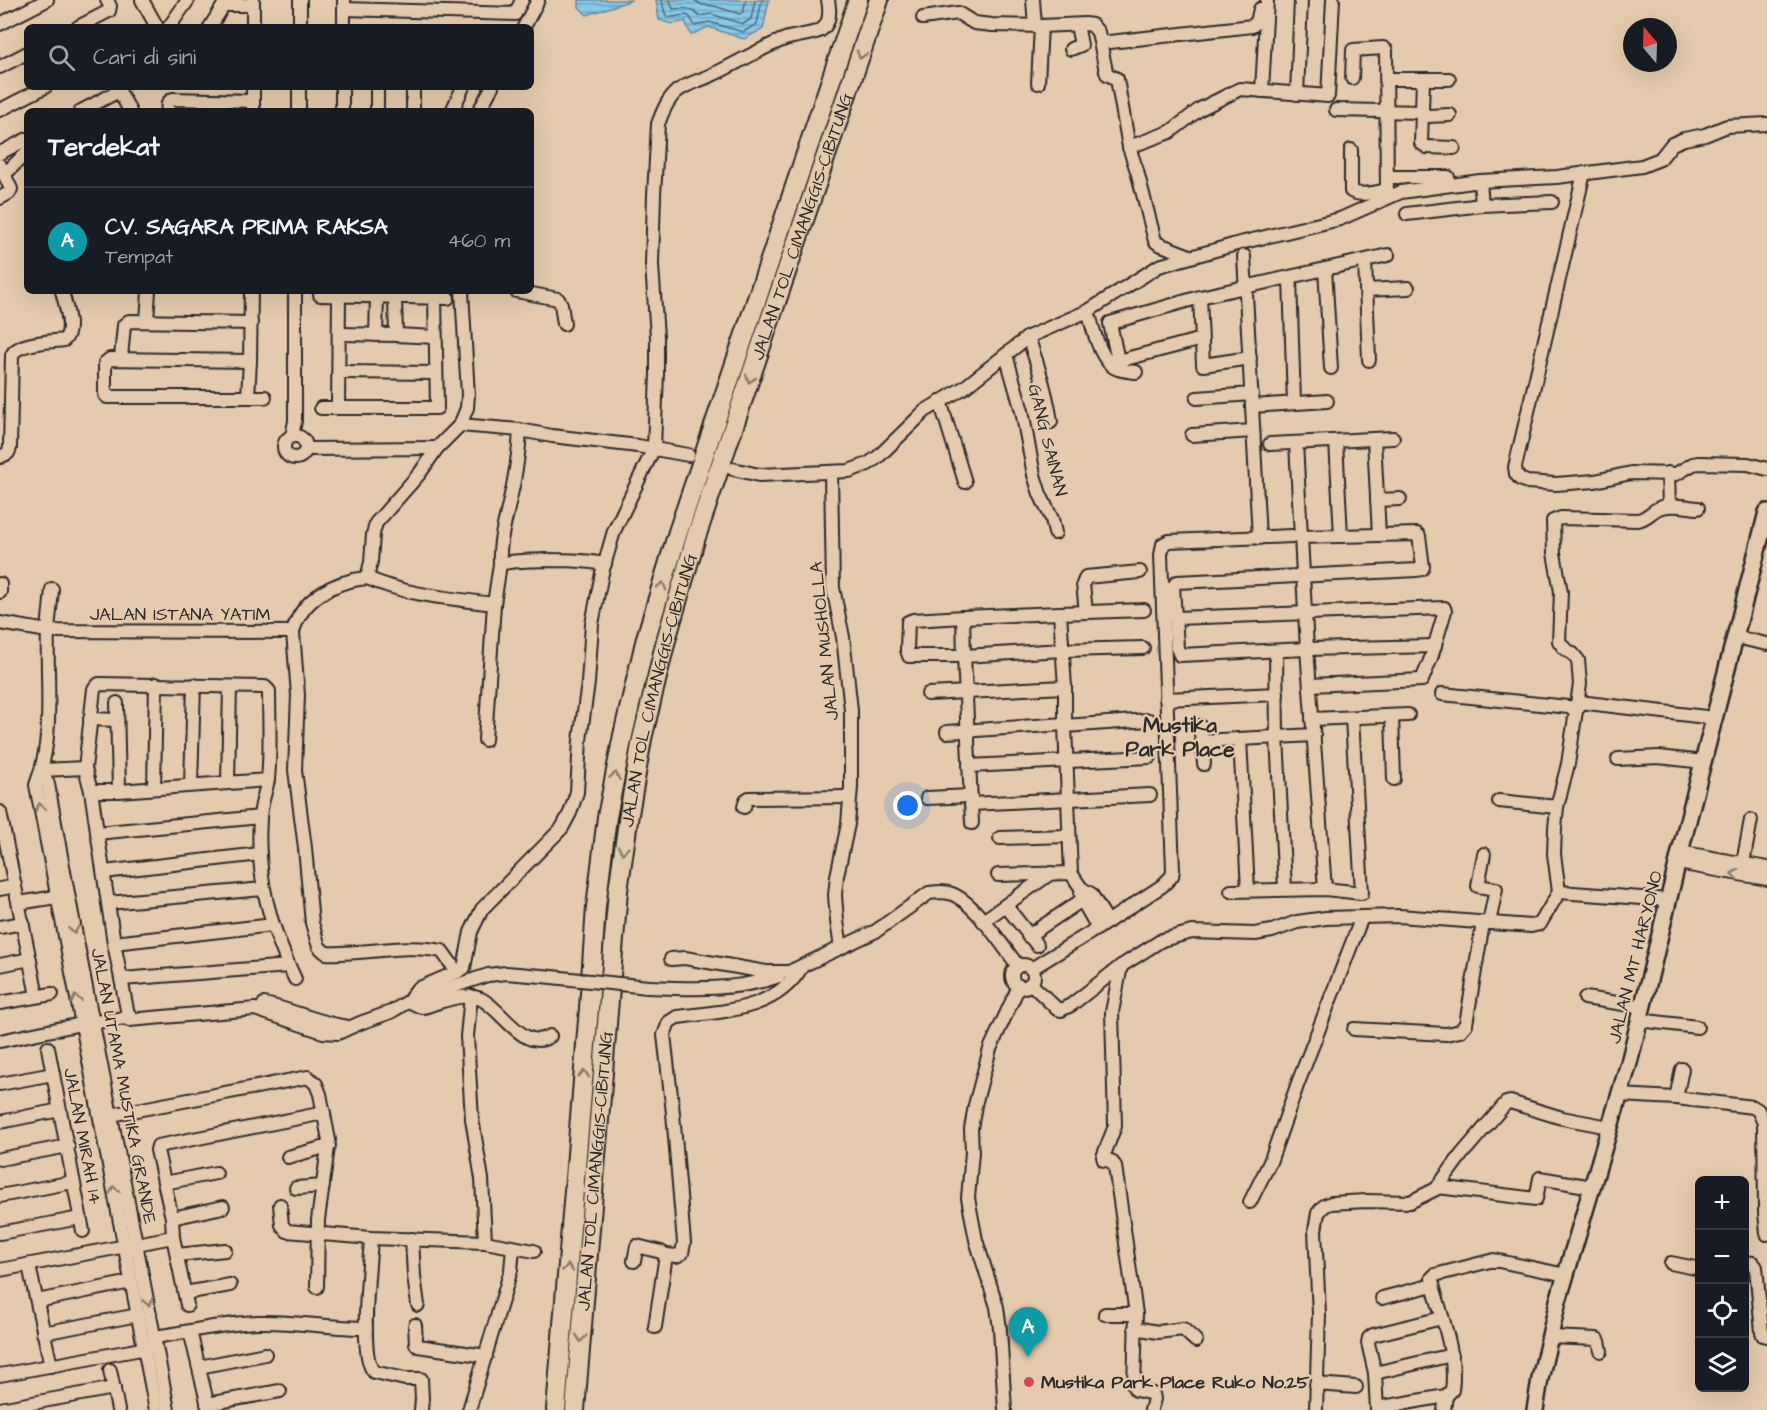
<!DOCTYPE html>
<html lang="id">
<head>
<meta charset="utf-8">
<style>
  body { margin:0; font-family:"Architects Daughter",sans-serif; background:#242831; color:#f1f3f6 }
  .controls { position:absolute; right:18px; bottom:18px; display:grid; overflow:hidden; border-radius:9px; box-shadow:0 6px 24px #0002 }
  .controls button { width:54px; height:54px; display:grid; place-items:center; padding:0; border:0; border-bottom:2px solid #363941; background:#171b24; color:#f1f3f6; font:30px sans-serif }
  .compass { position:absolute; left:1623px; top:18px; width:54px; height:54px; border-radius:50%; background:#171b24; box-shadow:0 6px 24px #0002; rotate:341deg }
  .you { position:absolute; left:908px; top:806px; width:21px; height:21px; margin:-15px; border:4px solid #fff; border-radius:50%; background:#1a73e8; box-shadow:0 0 0 9px #1a73e833 }
  .badge { display:grid; place-items:center; width:39px; height:39px; border-radius:50%; background:#d1495b; color:#fff; font-size:20px; font-weight:700 }
  .pin { position:absolute; translate:-50% -50px; filter:drop-shadow(0 2px 3px #0008) }
  .pin::after { content:''; position:absolute; top:32px; width:21px; height:18px; background:inherit; clip-path:polygon(0 0,100% 0,50% 100%) }
  .list { margin:0; padding:0; list-style:none }
  h2 { display:flex; justify-content:space-between; align-items:center; height:78px; margin:0; padding:0 24px; font-size:26px }
  h2 small { font-size:20px; font-weight:400; color:#9ea1a6 }
  .list li { display:grid; grid-template-columns:39px 1fr auto; gap:18px; align-items:center; box-sizing:border-box; height:108px; padding:0 24px; border-top:2px solid #363941 }
  .list b { display:block; font-size:22px; white-space:nowrap }
  .list p { margin:0; font-size:20px; white-space:nowrap; color:#9ea1a6 }
  .list em { font-size:20px; font-style:normal; color:#9ea1a6 }
  .icon { flex:none; width:33px; height:33px; fill:none; stroke:currentColor; stroke-width:2; stroke-linecap:round; stroke-linejoin:round }
  .map { position:relative; flex:none; width:1767px; height:1410px; overflow:hidden }
  .search { position:absolute; background:#171b24; box-shadow:0 6px 24px #0002; left:24px; top:24px; width:510px; height:66px; display:flex; align-items:center; gap:15px; box-sizing:border-box; padding:0 21px; border-radius:9px; color:#9ea1a6; font-size:22px }
  .panel { position:absolute; background:#171b24; box-shadow:0 6px 24px #0002; left:24px; top:108px; width:510px; height:186px; border-radius:9px }
  .map>svg:first-child { display:block }
  .water { fill:url(#water-rules); stroke:#638a9d; stroke-width:1.5 }
  .lines { fill:none; stroke-linecap:round; stroke-linejoin:round }
  .shore { stroke:#506a77; stroke-width:1.5 }
  .minor-casing { stroke:#2b2b2b; stroke-width:16 }
  .major-casing { stroke:#2b2b2b; stroke-width:20 }
  .highway-casing { stroke:#2b2b2b; stroke-width:22 }
  .minor { stroke:#e5cbad; stroke-width:12 }
  .major { stroke:#e5cbad; stroke-width:15 }
  .highway { stroke:#e5cbad; stroke-width:18 }
  .minor-bridge-casing { stroke:#2b2b2b; stroke-width:16; stroke-linecap:butt }
  .minor-bridge { stroke:#e5cbad; stroke-width:12 }
  .oneway { stroke:#887b6c }
  .poi-dot { fill:#d1495b; stroke:#e5cbad; stroke-width:2 }
  .labels { text-anchor:middle; stroke-width:4.5; stroke-linejoin:round; paint-order:stroke }
  .street-label { font-size:18px; fill:#2b2b2b; stroke:#e5cbad }
  .poi-label { font-size:18px; font-weight:bold; fill:#2b2b2b; stroke:#e5cbad; text-anchor:start }
  .quarter-label { font-size:21px; font-weight:bold; fill:#2b2b2b; stroke:#e5cbad }
</style>
</head>
<body>
<div class="map">
<svg width="1767" height="1410" viewBox="0 0 1767 1410">
  <defs>
    <pattern id="water-rules" width="6" height="5" patternUnits="userSpaceOnUse" patternTransform="scale(1.5)"><rect width="6" height="5" fill="#88c9e9"/><path d="M0 2.5h6" fill="none" stroke="#6fa3bd"/></pattern>
  </defs>
  <rect width="100%" height="100%" fill="#e5cbad"/>
  <filter id="ink" filterUnits="userSpaceOnUse"><feTurbulence type="fractalNoise" baseFrequency=".0167" numOctaves="2"/><feDisplacementMap in="SourceGraphic" scale="12" xChannelSelector="R" yChannelSelector="G"/><feConvolveMatrix kernelMatrix="1 2 1 2 8 2 1 2 1" color-interpolation-filters="sRGB"/></filter>
  <g filter="url(#ink)">
    <g class="water">
      <path d="M579 0H632L587 15 579 7Z"/>
      <path d="M656 0H769L763 29 744 39 708 27 691 35 685 21 672 24 659 20Z"/>
    </g>
    <g class="lines">
      <g class="shore">
        <path d="M662 0C666 23 666 17 686 15L690 17 695 26 709 22 743 32 757 24 762 0"/>
        <path d="M670 0 673 9C685 8 690 7 699 16L711 14 743 24 751 19 755 0"/>
        <path d="M694 0 702 5 714 6 740 14 743 12 746 0"/>
      </g>
      <g class="minor-casing">
        <g id="minor">
          <path d="M142 0 157 27"/>
          <path d="M253 0V27"/>
          <path d="M300 0V27"/>
          <path d="M344 0V22"/>
          <path d="M1033 0 1035 26"/>
          <path d="M224 5H253"/>
          <path d="M344 9 515 14 522 0"/>
          <path d="M923 18 958 13 974 23 992 25 1041 26 1085 24 1092 25 1098 32 1106 71 1107 74 1117 79 1129 147 1137 171 1155 241 1159 244 1190 256"/>
          <path d="M0 24 47 0"/>
          <path d="M78 27 109 11 110 6 107 0"/>
          <path d="M169 27 188 0"/>
          <path d="M210 27 227 0"/>
          <path d="M524 27 538 0"/>
          <path d="M1101 43 1252 26 1257 22 1260 9"/>
          <path d="M1071 49 1081 45 1077 25"/>
          <path d="M0 67 27 53"/>
          <path d="M1352 78 1353 50 1383 48 1386 50 1387 197"/>
          <path d="M1387 79H1449"/>
          <path d="M1423 79 1421 143 1427 147 1454 148"/>
          <path d="M1038 83 1041 26"/>
          <path d="M117 87 130 111"/>
          <path d="M253 87V111"/>
          <path d="M1262 91 1267 0"/>
          <path d="M1297 94 1301 0"/>
          <path d="M0 110 45 87"/>
          <path d="M1336 110 1422 112 1427 116 1450 115"/>
          <path d="M81 111 119 91"/>
          <path d="M168 111C167 105 167 102 173 99L253 101"/>
          <path d="M299 111V87"/>
          <path d="M342 111V87"/>
          <path d="M377 111V87"/>
          <path d="M413 111V87"/>
          <path d="M452 111 463 87"/>
          <path d="M479 111 492 87"/>
          <path d="M1129 147 1170 132 1200 109 1240 89 1328 96 1333 0"/>
          <path d="M1351 150V191C1361 197 1376 192 1387 190"/>
          <path d="M0 153 27 139"/>
          <path d="M0 165 11 189 9 193 0 198"/>
          <path d="M1584 173 1515 467 1516 474 1520 479 1527 482 1556 484 1595 481 1631 473 1676 474 1693 464 1698 463 1748 464 1767 469"/>
          <path d="M5 174 27 152"/>
          <path d="M1387 177H1448"/>
          <path d="M1480 181 1482 205"/>
          <path d="M1407 214 1482 205 1552 202"/>
          <path d="M1244 256 1259 538"/>
          <path d="M1365 261 1369 360"/>
          <path d="M1325 269 1331 368"/>
          <path d="M1290 278 1294 403"/>
          <path d="M1366 290 1408 288"/>
          <path d="M516 291 558 299 561 304 564 324"/>
          <path d="M320 295 448 298"/>
          <path d="M395 296 396 335"/>
          <path d="M1200 297 1388 255"/>
          <path d="M1088 311C1093 328 1100 363 1118 369 1123 371 1130 371 1136 372"/>
          <path d="M147 321 149 291"/>
          <path d="M339 334 396 335 435 337"/>
          <path d="M376 335 377 297"/>
          <path d="M1028 337C1038 365 1047 393 1051 422"/>
          <path d="M1202 339 1118 361 1110 323 1200 297 1203 365 1250 358"/>
          <path d="M1006 355 1022 411 1034 475 1040 494 1052 519 1055 533"/>
          <path d="M121 358 124 325 129 321 251 323"/>
          <path d="M250 361 110 359 105 363V395L107 397H265"/>
          <path d="M339 372 436 373"/>
          <path d="M248 397 250 361 251 291"/>
          <path d="M1197 398 1252 394"/>
          <path d="M940 401 965 482"/>
          <path d="M1252 406 1327 401"/>
          <path d="M338 407 339 296"/>
          <path d="M321 408H437L435 297"/>
          <path d="M460 425 520 430 552 436 638 446 688 455"/>
          <path d="M1192 435 1253 431"/>
          <circle cx="295" cy="447" r="11"/>
          <path d="M292 436 295 421V291"/>
          <path d="M1374 439 1379 535"/>
          <path d="M1336 441 1341 536"/>
          <path d="M1296 443 1307 649 1325 889"/>
          <path d="M1270 444 1393 438"/>
          <path d="M307 449 437 448"/>
          <path d="M0 457 8 453 10 448 12 355C18 342 50 342 64 340 75 330 65 305 62 291"/>
          <path d="M733 469 759 475 849 471 868 464 878 457 925 411 965 387 1028 337 1088 311 1159 266 1240 243 1340 219 1401 192 1480 181 1557 177 1642 166 1660 159 1672 144 1684 139 1705 135 1727 126 1767 124"/>
          <path d="M831 472 833 588 843 637 851 710V787L848 824 837 876 835 895 837 921 841 948"/>
          <path d="M1668 473 1669 506"/>
          <path d="M1377 500 1400 499"/>
          <path d="M1301 537 1417 534 1419 536 1423 567 1422 569 1417 570 1177 582 1173 587 1177 648 1180 655 1307 649 1435 646"/>
          <path d="M500 564C499 539 504 528 509 504 515 479 519 455 520 430"/>
          <path d="M367 578C409 596 449 598 494 604"/>
          <path d="M0 584V592"/>
          <path d="M52 589C51 603 49 617 48 631 46 682 55 737 36 785L156 1410"/>
          <path d="M1086 612 1083 584 1086 577 1140 572"/>
          <path d="M963 617 964 656H909L907 650 908 622 913 620Z"/>
          <path d="M963 617 1060 613"/>
          <path d="M1176 618 1444 608 1445 611 1431 658 1422 680 1310 685"/>
          <path d="M0 623 48 631 293 632C301 599 334 581 367 578L371 562 373 534 376 523 420 473 437 448 460 425 467 408 468 395 462 291"/>
          <path d="M293 632 298 695 295 770 305 848 312 923 319 947 326 953C364 955 403 943 442 951L457 972"/>
          <path d="M1735 637 1767 644"/>
          <path d="M1276 651 1277 737 1285 889"/>
          <path d="M928 694 1065 687"/>
          <path d="M1442 694 1578 708"/>
          <path d="M1166 699 1277 694"/>
          <path d="M1579 702 1714 718"/>
          <path d="M117 703 119 791"/>
          <path d="M1392 716 1394 779"/>
          <path d="M90 719 117 720"/>
          <path d="M1312 719 1408 715"/>
          <path d="M1065 726V687L1060 613 1144 610"/>
          <path d="M1200 726 1202 741 1314 735"/>
          <path d="M947 732 1065 724"/>
          <path d="M1240 739 1248 890"/>
          <path d="M485 740 494 604 500 564C514 560 528 561 543 560 564 560 583 560 605 564"/>
          <path d="M1202 741 1204 764"/>
          <path d="M1618 759 1659 757 1703 762"/>
          <path d="M969 766 1150 757"/>
          <path d="M42 770 48 784C85 993 129 1201 168 1410"/>
          <path d="M42 770 85 768"/>
          <path d="M228 782 230 687"/>
          <path d="M191 785 194 685"/>
          <path d="M154 788 156 684"/>
          <path d="M91 791H119L268 780"/>
          <path d="M927 798 971 796"/>
          <path d="M1499 801 1557 807"/>
          <path d="M971 804 1150 795"/>
          <path d="M744 807 746 800 749 798 850 797"/>
          <path d="M0 812 37 996"/>
          <path d="M972 823 964 656 1062 650 1143 648"/>
          <path d="M97 833 260 817"/>
          <path d="M1000 838 1068 836"/>
          <path d="M1680 852 1767 868"/>
          <path d="M1484 854 1478 886 1496 889 1489 923"/>
          <path d="M1678 863 1767 879"/>
          <path d="M1743 863 1751 820"/>
          <path d="M104 872 260 854"/>
          <path d="M998 875 1071 873"/>
          <path d="M0 889 15 886"/>
          <path d="M1231 891 1325 889 1362 893 1352 718"/>
          <path d="M1559 892 1669 900"/>
          <path d="M1081 893 1082 900 1098 928"/>
          <path d="M19 903 62 896"/>
          <path d="M108 903 263 889"/>
          <path d="M1006 906 1037 945"/>
          <path d="M983 921 1051 873"/>
          <path d="M1108 922 1091 894 1081 888 1071 873 1065 726 1149 720"/>
          <path d="M0 927 23 923"/>
          <path d="M1028 936 1091 894"/>
          <path d="M114 943 273 925"/>
          <path d="M671 959 685 958 766 972H789L876 931 929 893C937 892 944 891 952 894 974 902 1003 946 1018 966"/>
          <path d="M0 965 30 959"/>
          <circle cx="1023" cy="976" r="11"/>
          <path d="M1121 966 1112 1012 1115 1126 1103 1157 1104 1160 1111 1161 1115 1166 1136 1314 1134 1387 1136 1390 1153 1394 1154 1399 1151 1410"/>
          <path d="M1031 969 1098 928 1162 886 1172 876 1173 870 1161 555 1163 544 1169 541 1292 536"/>
          <path d="M122 979 289 966"/>
          <path d="M1031 984 1053 1005 1057 1009 1061 1010 1071 1005 1121 966 1162 940 1192 932 1255 934 1272 931 1297 922 1326 918 1399 916 1531 926 1540 924 1559 892 1554 854 1555 828 1557 807 1568 764 1580 684 1578 660 1573 654 1564 648 1559 641 1561 592 1554 553 1553 521 1561 518 1638 520C1648 518 1650 512 1659 508 1670 503 1686 507 1698 508"/>
          <path d="M648 987C693 989 736 991 779 976"/>
          <path d="M471 996 467 1036 472 1119 482 1179 485 1242"/>
          <path d="M1585 998 1643 1007"/>
          <path d="M409 1001 417 989 457 972 464 968 471 932 482 909 562 828 570 813 577 792 580 740 588 683 592 624 602 573 614 531 654 448 657 374V337L652 265 654 195 658 124C662 113 667 100 676 92 687 83 702 80 714 74 738 63 761 48 785 39 794 36 815 34 821 30 831 23 830 10 828 0"/>
          <path d="M409 1001 488 975 506 973 542 976"/>
          <path d="M0 1003 52 994"/>
          <path d="M264 1004C293 1010 319 1023 348 1027"/>
          <path d="M125 1018 129 1020 255 1009 323 1032 338 1033 360 1023 391 1012 409 1001C413 1003 418 1006 422 1007 426 1007 432 1004 436 1003 450 999 467 993 481 999 502 1009 524 1053 550 1036"/>
          <path d="M129 1020 114 943 91 791 85 768 94 689 99 684 265 687 269 691C269 720 271 750 268 779 266 792 260 805 260 819 256 877 270 927 295 979"/>
          <path d="M1639 1020 1697 1027"/>
          <path d="M1354 1029 1446 1034 1460 1031 1466 1024 1483 923"/>
          <path d="M0 1041 81 1024 125 1018 130 1015"/>
          <path d="M48 1048 83 1231"/>
          <path d="M0 1084 53 1074"/>
          <path d="M1619 1095 1676 1098 1753 1107 1758 1110 1764 1123 1765 1213 1767 1234"/>
          <path d="M1676 1098 1682 1069"/>
          <path d="M111 1115 308 1077 316 1084 320 1094 329 1140 318 1220 317 1287"/>
          <path d="M0 1122 60 1110"/>
          <path d="M288 1157 329 1146"/>
          <path d="M0 1159 68 1146"/>
          <path d="M164 1183 216 1173"/>
          <path d="M1438 1187 1536 1199 1540 1178 1592 1187"/>
          <path d="M296 1188 323 1186"/>
          <path d="M0 1196 73 1182"/>
          <path d="M1250 1202 1270 1162 1298 1083 1362 917"/>
          <path d="M280 1205 282 1225 287 1231 371 1238 485 1242 534 1251"/>
          <path d="M172 1218 223 1207"/>
          <path d="M0 1233 80 1218"/>
          <path d="M371 1238C370 1263 358 1356 374 1372L405 1379H421L422 1399 421 1410"/>
          <path d="M412 1239 414 1276 418 1305"/>
          <path d="M177 1255 225 1250"/>
          <path d="M666 1255 677 1256 682 1253 684 1243 673 1113 664 1035 669 1022 677 1017C723 1011 777 1011 802 966"/>
          <path d="M634 1261 637 1246 661 1252 666 1255 655 1327"/>
          <path d="M1744 1262 1753 1263 1756 1267 1762 1332 1763 1335 1767 1336"/>
          <path d="M1671 1263 1700 1269"/>
          <path d="M29 1266 51 1366"/>
          <path d="M0 1270 173 1237"/>
          <path d="M185 1293 230 1285"/>
          <path d="M1382 1298 1433 1285"/>
          <path d="M37 1301 131 1282"/>
          <path d="M187 1305 173 1237 172 1218 157 1150 158 1146 324 1113"/>
          <path d="M1105 1314H1136"/>
          <path d="M415 1325 416 1344 418 1346 486 1356"/>
          <path d="M1135 1328 1158 1332 1183 1329 1196 1341"/>
          <path d="M190 1331 209 1410"/>
          <path d="M43 1333 138 1315"/>
          <path d="M154 1337C190 1332 223 1323 259 1322 295 1321 330 1328 366 1328"/>
          <path d="M1550 1337 1597 1339 1599 1341 1601 1351"/>
          <path d="M199 1367 265 1354"/>
          <path d="M110 1370 118 1410"/>
          <path d="M1375 1373 1452 1355"/>
          <path d="M0 1375 152 1347"/>
          <path d="M1316 1384 1356 1387"/>
          <path d="M207 1404 280 1391"/>
          <path d="M1377 1408 1446 1396 1452 1390C1457 1355 1442 1319 1433 1285L1432 1278 1435 1275 1494 1260 1566 1275"/>
          <path d="M0 1409 114 1388"/>
          <path d="M469 1410 511 1270 513 1248"/>
          <path d="M1005 1410 1000 1329 997 1307 976 1240 968 1198 972 1152 971 1129 975 1105 990 1049 1019 986"/>
          <path d="M1316 1410 1319 1314 1315 1230 1318 1213 1324 1206 1331 1203 1366 1201 1410 1202 1436 1189 1462 1154 1506 1103 1510 1102 1562 1118 1609 1127"/>
          <path d="M1377 1410 1375 1373 1368 1343 1369 1338 1373 1335 1442 1318"/>
          <path d="M1444 1410 1446 1396"/>
        </g>
      </g>
      <g class="major-casing">
        <path id="major" d="M1535 1410 1540 1379 1558 1301 1629 1063 1680 852 1767 512"/>
      </g>
      <g class="highway-casing">
        <g id="highway">
          <path d="M556 1410 589 1008 596 907 607 817 623 735 646 638 678 532 858 0"/>
          <path id="s1" d="M575 1410 618 891 629 814 642 739 666 640 696 537 879 0"/>
        </g>
      </g>
      <use href="#minor" class="minor"/>
      <use href="#major" class="major"/>
      <use href="#highway" class="highway"/>
      <g class="minor-bridge-casing">
        <path id="minor-bridge" d="M542 976 648 987"/>
      </g>
      <use href="#minor-bridge" class="minor-bridge"/>
    </g>
    <defs><path id="oneway-chevron" d="M-2-3.5L2.5 0L-2 3.5" fill="none" stroke-width="1.6" stroke-linecap="round" stroke-linejoin="round" transform="scale(1.5)"/></defs>
    <g class="oneway">
      <use href="#oneway-chevron" transform="translate(861 55) rotate(108)"/>
      <use href="#oneway-chevron" transform="translate(750 379) rotate(109)"/>
      <use href="#oneway-chevron" transform="translate(662 586) rotate(-74)"/>
      <use href="#oneway-chevron" transform="translate(615 776) rotate(-79)"/>
      <use href="#oneway-chevron" transform="translate(40 807) rotate(-100)"/>
      <use href="#oneway-chevron" transform="translate(623 850) rotate(98)"/>
      <use href="#oneway-chevron" transform="translate(1735 874) rotate(-170)"/>
      <use href="#oneway-chevron" transform="translate(74 930) rotate(79)"/>
      <use href="#oneway-chevron" transform="translate(76 999) rotate(-101)"/>
      <use href="#oneway-chevron" transform="translate(584 1074) rotate(-85)"/>
      <use href="#oneway-chevron" transform="translate(114 1190) rotate(-101)"/>
      <use href="#oneway-chevron" transform="translate(568 1268) rotate(-85)"/>
      <use href="#oneway-chevron" transform="translate(148 1302) rotate(79)"/>
      <use href="#oneway-chevron" transform="translate(581 1338) rotate(95)"/>
    </g>
  </g>
  <circle class="poi-dot" cx="1029" cy="1382" r="6"/>
  <g class="labels">
    <g class="street-label">
      <text dy="6" stroke="none"><textPath href="#s1" startOffset="1212">JALAN TOL CIMANGGIS–CIBITUNG</textPath></text>
      <text transform="translate(1048 440) rotate(76)" y="6">GANG SAINAN</text>
      <text x="180" y="620">JALAN ISTANA YATIM</text>
      <text transform="translate(824 641) rotate(-96)" y="6">JALAN MUSHOLLA</text>
      <text dy="6" stroke="none"><textPath href="#s1" startOffset="726">JALAN TOL CIMANGGIS–CIBITUNG</textPath></text>
      <text transform="translate(1635 957) rotate(-76)" y="6">JALAN MT HARYONO</text>
      <text transform="translate(124 1086) rotate(79)" y="6">JALAN UTAMA MUSTIKA GRANDE</text>
      <text transform="translate(83 1136) rotate(79)" y="6">JALAN MIRAH 14</text>
      <text dy="6" stroke="none"><textPath href="#s1" startOffset="240">JALAN TOL CIMANGGIS–CIBITUNG</textPath></text>
    </g>
    <g class="poi-label">
      <text x="1041" y="1388">Mustika Park Place Ruko No.25</text>
    </g>
    <g class="quarter-label">
      <text x="1180" y="732">Mustika<tspan x="1180" dy="24">Park Place</tspan></text>
    </g>
  </g>
</svg>
<div class="controls">
<button>+</button>
<button>−</button>
<button><svg class="icon" aria-label="locate" viewBox="0 0 24 24"><circle cx="12" cy="12" r="6"/><path d="M12 2v4M12 18v4M2 12h4M18 12h4"/></svg></button>
<button><svg class="icon" aria-label="layers" viewBox="0 0 24 24"><path d="M12 4l9 5-9 5-9-5zM3 14l9 5 9-5"/></svg></button>
</div>
<svg class="compass" viewBox="-18 -18 36 36"><path d="M0-13l5 13h-10z" fill="#e53935"/><path d="M0 13l5-13h-10z" fill="#9ea1a6"/></svg>
<div class="you"></div>
<div class="pin badge" style="left:1028px;top:1357px;background:#0f9aa8">A</div>
<div class="search"><svg class="icon" aria-label="search" viewBox="0 0 24 24"><circle cx="10" cy="10" r="6"/><path d="M15 15l6 6"/></svg>Cari di sini</div>
<section class="panel">
<h2>Terdekat<small></small></h2>
<ul class="list">
<li><span class="badge" style="background:#0f9aa8">A</span><div><b>CV. SAGARA PRIMA RAKSA</b><p>Tempat</p></div><em>460 m</em></li>
</ul>
</section>
</div>
</body>
</html>
